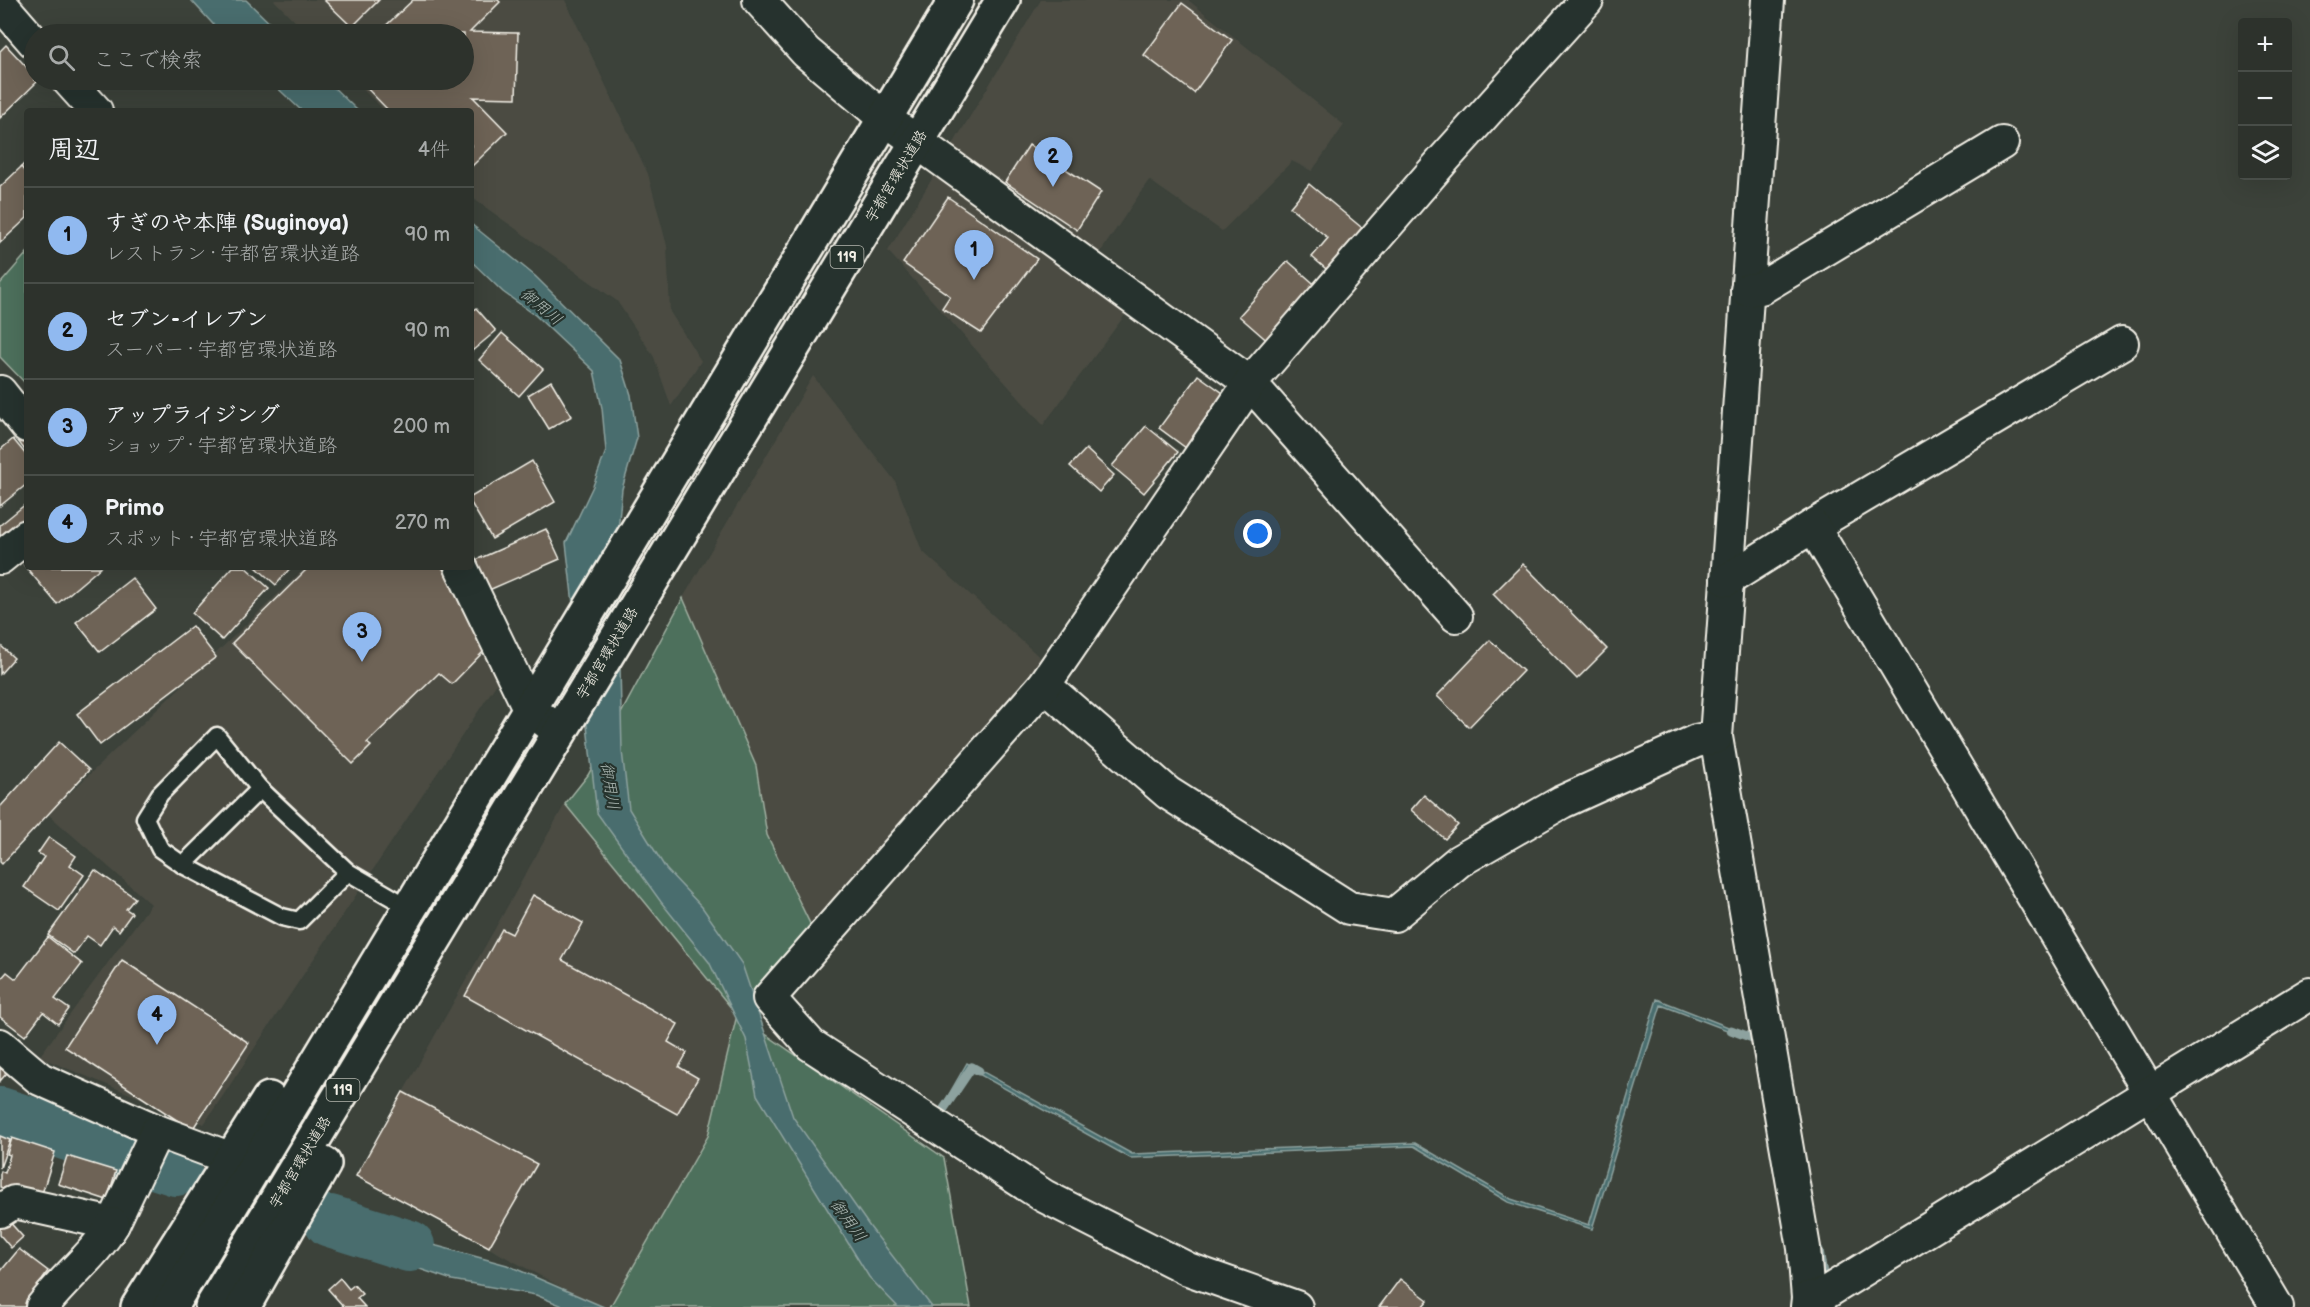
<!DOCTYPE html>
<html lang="ja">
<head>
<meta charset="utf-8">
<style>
  body { margin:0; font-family:"Balsamiq Sans","Klee One",sans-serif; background:#353a34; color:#f1f3f6 }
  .controls { position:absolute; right:18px; top:18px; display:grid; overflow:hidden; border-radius:6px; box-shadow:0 6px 24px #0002 }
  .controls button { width:54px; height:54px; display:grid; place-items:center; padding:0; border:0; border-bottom:2px solid #484d48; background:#2d322c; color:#f1f3f6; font:30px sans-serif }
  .you { position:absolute; left:1258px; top:534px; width:21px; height:21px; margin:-15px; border:4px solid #fff; border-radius:50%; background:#1a73e8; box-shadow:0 0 0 9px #1a73e833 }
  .badge { display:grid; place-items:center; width:39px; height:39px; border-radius:50%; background:#90b9f0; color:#111; font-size:20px; font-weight:700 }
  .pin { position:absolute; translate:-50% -50px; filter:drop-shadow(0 2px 3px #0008) }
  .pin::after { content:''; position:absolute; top:32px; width:21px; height:18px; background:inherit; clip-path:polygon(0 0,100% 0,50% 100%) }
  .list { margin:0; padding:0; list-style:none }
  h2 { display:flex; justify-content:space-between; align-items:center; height:78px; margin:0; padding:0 24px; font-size:26px }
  h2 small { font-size:20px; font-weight:400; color:#a7aaa9 }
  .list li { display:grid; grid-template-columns:39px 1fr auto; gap:18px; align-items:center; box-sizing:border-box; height:96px; padding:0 24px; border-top:2px solid #484d48 }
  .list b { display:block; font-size:22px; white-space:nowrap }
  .list p { margin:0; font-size:20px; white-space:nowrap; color:#a7aaa9 }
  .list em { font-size:20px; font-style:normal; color:#a7aaa9 }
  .icon { flex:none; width:33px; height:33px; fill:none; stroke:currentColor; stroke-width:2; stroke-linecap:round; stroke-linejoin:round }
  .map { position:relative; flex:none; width:2310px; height:1307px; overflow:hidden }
  .search { position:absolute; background:#2d322c; box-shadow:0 6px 24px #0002; left:24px; top:24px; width:450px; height:66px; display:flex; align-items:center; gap:15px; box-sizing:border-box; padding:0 21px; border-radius:33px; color:#a7aaa9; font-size:22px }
  .panel { position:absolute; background:#2d322c; box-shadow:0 6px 24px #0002; left:24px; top:108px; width:450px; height:462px; border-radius:6px }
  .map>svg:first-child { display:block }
  .built { fill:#4b4c43 }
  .green { fill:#4e705b; stroke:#a1b0a2; stroke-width:1.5 }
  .water { fill:#496d6e; stroke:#8da29f; stroke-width:1.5 }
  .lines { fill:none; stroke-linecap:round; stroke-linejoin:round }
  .stream { stroke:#8da29f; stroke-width:9 }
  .river { stroke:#496d6e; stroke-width:52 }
  .building { fill:#6e6457; stroke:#f4f1e8; stroke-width:1.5 }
  .service-casing { stroke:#f4f1e8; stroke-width:21 }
  .minor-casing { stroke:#f4f1e8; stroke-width:36 }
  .trunk-casing { stroke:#f4f1e8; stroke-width:38 }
  .service { stroke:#26332d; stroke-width:16 }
  .minor { stroke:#26332d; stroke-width:32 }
  .trunk { stroke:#26332d; stroke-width:33 }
  .labels { text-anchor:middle; stroke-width:4.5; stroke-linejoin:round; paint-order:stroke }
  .shield { fill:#26332d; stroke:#b6b8b0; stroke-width:1.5 }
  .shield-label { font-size:14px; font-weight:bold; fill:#f4f1e8 }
  .street-label { font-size:15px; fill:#f4f1e8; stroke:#26332d }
  .water-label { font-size:16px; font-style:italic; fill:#b0bcb7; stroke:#26332d }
</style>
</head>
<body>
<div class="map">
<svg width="2310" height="1307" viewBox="0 0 2310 1307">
  <rect width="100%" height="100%" fill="#3c423a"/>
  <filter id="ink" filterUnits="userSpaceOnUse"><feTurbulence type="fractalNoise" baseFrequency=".0167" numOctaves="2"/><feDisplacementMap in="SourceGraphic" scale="12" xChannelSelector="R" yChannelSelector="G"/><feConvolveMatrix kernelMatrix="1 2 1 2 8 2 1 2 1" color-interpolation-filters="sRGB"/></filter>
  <g filter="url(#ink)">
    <g class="built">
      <path d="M274 0H565L648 174 667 246 670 312 701 361 671 406 654 357 617 301 471 197V111H385L353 80H464V34H308Z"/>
      <path d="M1041 0H1188L1344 125 1312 171 1292 161 1222 231 1149 180 1083 278 1128 311 1043 425 888 251Z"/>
      <path d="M813 376 895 481 922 551 1045 662 815 934 767 835 756 766 683 598Z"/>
      <path d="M306 567H453L505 671 204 1124 39 1057 151 904 48 814Z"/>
      <path d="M565 804 737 1015 708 1136 610 1307H598L356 1176Z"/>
    </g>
    <g class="green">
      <path d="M27 253V385L0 357V284Z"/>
      <path d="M683 598 756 766 767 835 815 934 755 1002 738 1015 944 1158 971 1307H610L708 1136 737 1015 565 804 588 775Z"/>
    </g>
    <g class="water">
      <path d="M191 0H246L281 34H222Z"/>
      <path d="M269 80H326L358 111H302Z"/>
      <path d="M471 224 535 276 620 360 631 395 637 438 622 489 617 540 622 751 629 809 666 869 702 907 742 964 793 1117 870 1227 932 1307H898L869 1277 757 1095 746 1039 709 962 661 902 597 813 566 543 593 486 606 451 602 408 594 371 535 315 503 292 471 261Z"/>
      <path d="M1657 999 1741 1032 1740 1035 1661 1005 1592 1229 1508 1202 1414 1146 1130 1158 968 1068 938 1121 815 1042 817 1035 937 1115 967 1063 1132 1154 1415 1143 1511 1199 1589 1225Z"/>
      <path d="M0 1099 178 1159 162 1183 123 1167 0 1129Z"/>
      <path d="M349 1212 437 1246 507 1265 604 1307H565L536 1295 452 1280 332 1239Z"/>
    </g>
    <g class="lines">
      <g class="stream">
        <path d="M1731 1030 1763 1042"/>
        <path d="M941 1113 972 1067 979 1071"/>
        <path d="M1819 1250 1824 1279 1823 1287"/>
      </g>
      <g class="river">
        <path d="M0 1113 176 1170"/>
        <path d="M330 1221 409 1246"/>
      </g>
    </g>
    <g class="building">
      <path d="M324 0H379L352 27Z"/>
      <path d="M413 0H498L500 2 470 32 518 33 516 98 473 97 507 132 471 167V111H389L359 80H464V34H377Z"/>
      <path d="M1182 3 1232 40 1194 93 1144 55Z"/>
      <path d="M6 45 34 75V80H39L0 118V51Z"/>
      <path d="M1029 145 1101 192 1077 230 1005 182Z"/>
      <path d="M27 161V174L21 167Z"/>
      <path d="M21 167 27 174V218L0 243V187Z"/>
      <path d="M1309 184 1367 232 1332 274 1312 257 1328 238 1290 207Z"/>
      <path d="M948 197 1037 259 981 333 942 308 950 296 903 263Z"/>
      <path d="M1288 261 1320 289 1271 344 1239 316Z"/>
      <path d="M476 308 496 331 472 351 471 312Z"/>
      <path d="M502 333 543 369 519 396 479 360Z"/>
      <path d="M1198 375 1230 398 1190 451 1159 428Z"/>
      <path d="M551 381 572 416 549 429 528 395Z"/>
      <path d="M1146 426 1178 452 1144 493 1112 466Z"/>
      <path d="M26 435H27V453L18 441Z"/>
      <path d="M13 439 27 456V484L0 506V450Z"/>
      <path d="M1086 449 1114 475 1099 492 1070 466Z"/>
      <path d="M532 461 555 502 492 539 471 503V497Z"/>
      <path d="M27 503V522L0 544V525Z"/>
      <path d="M546 529 560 559 489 590 476 560Z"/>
      <path d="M27 563V567H101L57 604 24 565Z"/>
      <path d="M1523 564 1607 649 1577 679 1493 594Z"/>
      <path d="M233 567H245L269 588 222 640 192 613Z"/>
      <path d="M256 567H291L276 585Z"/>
      <path d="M309 567H442L484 651 452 684 439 673 367 743 371 746 353 764 232 643Z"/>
      <path d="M132 578 156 609 100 652 76 622Z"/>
      <path d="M192 626 216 657 100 745 77 714Z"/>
      <path d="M1490 640 1523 671 1469 727 1437 696Z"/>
      <path d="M0 645 14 658 0 674Z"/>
      <path d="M59 742 89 770 2 864 0 862V807Z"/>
      <path d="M1424 795 1458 825 1445 839 1411 810Z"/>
      <path d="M49 837 76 856 70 865 84 875 59 911 24 887 44 857 38 853Z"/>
      <path d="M95 870 135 898 126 909 132 913 119 931 113 926 100 945 87 936 74 954 48 935Z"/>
      <path d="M533 895 583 923 562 960 678 1024 668 1042 687 1053 679 1067 698 1078 677 1114 465 996 502 929 512 934Z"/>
      <path d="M48 937 82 964 55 999 69 1009 58 1024 43 1012 25 1036 0 1017V980L7 972 16 979Z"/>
      <path d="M122 960 249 1043 192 1130 65 1047Z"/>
      <path d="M0 1068 7 1073 0 1081Z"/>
      <path d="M403 1092 537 1164 489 1247 356 1176Z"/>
      <path d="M0 1136 10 1140 0 1168Z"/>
      <path d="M12 1138 55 1152 40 1200 0 1187V1174L1 1171 5 1173 10 1155 7 1154Z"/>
      <path d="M67 1156 116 1171 107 1200 58 1184Z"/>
      <path d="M7 1219 23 1237 11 1248 0 1235V1225Z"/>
      <path d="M19 1249 48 1271 43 1278 46 1281 26 1307H0V1272Z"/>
      <path d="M340 1278 349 1289 354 1285 362 1294 357 1298 365 1307H344L328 1289Z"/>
      <path d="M1400 1279 1428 1300 1422 1307H1379Z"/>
    </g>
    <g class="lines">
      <g class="service-casing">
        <g id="service">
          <path d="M260 789 217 736 160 794 145 818 160 849 183 865 282 917 299 921 348 872"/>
          <path d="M183 865 260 789 348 872 410 908"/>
        </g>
      </g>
      <g class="minor-casing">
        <g id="minor">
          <path d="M759 0 806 52 884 118 1250 383 1456 616"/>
          <path d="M1768 0 1716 737 1804 1248 1808 1298 1807 1307"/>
          <path d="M0 3 34 42"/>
          <path d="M68 80 96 111"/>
          <path d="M1747 290 1761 288 2002 143"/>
          <path d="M0 392 27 426"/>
          <path d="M1813 526 2122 343"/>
          <path d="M0 558 27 536"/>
          <path d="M461 567 529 708 559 732"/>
          <path d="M1727 580 1813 526 2277 1307"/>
          <path d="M1044 685 1168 793 1349 908 1394 915 1459 861 1562 802 1696 741 1716 737"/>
          <path d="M0 1045 40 1079 157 1131"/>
          <path d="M0 1211 14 1202 113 1224 157 1131 232 1159"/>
          <path d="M1808 1298 1819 1297 2310 994"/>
          <path d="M42 1307C64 1278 95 1255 113 1224"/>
          <path d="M1296 1307 1188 1269 1044 1196 811 1045 769 998 1044 685 1250 383 1445 158 1587 0"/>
        </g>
      </g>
      <g class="trunk-casing">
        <g id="trunk">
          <path d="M138 1307 269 1099"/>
          <path d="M170 1307 956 0"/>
          <path d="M212 1307 1003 0"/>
          <path d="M243 1307 324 1164"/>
        </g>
      </g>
      <use href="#service" class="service"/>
      <use href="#minor" class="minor"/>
      <use href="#trunk" class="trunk"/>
    </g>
  </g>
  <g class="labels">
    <g class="shield">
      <rect x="830.5" y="246" width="33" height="22" rx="4.5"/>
      <rect x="326.5" y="1079" width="33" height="22" rx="4.5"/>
    </g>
    <g class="shield-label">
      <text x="847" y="262">119</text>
      <text x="343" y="1095">119</text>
    </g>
    <g class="street-label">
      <text transform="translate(896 176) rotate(-59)" y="5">宇都宮環状道路</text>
      <text transform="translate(607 653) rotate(-59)" y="5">宇都宮環状道路</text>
      <text transform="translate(300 1162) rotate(-59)" y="5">宇都宮環状道路</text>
    </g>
    <g class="water-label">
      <text transform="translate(542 306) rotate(40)" y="6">御用川</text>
      <text transform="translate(611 786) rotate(81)" y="6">御用川</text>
      <text transform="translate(849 1220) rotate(54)" y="6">御用川</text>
    </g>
  </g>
</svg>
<div class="controls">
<button>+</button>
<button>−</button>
<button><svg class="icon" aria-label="layers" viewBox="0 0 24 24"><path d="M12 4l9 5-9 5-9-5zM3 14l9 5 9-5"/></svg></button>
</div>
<div class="you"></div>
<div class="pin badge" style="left:974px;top:280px">1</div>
<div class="pin badge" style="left:1053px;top:187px">2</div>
<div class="pin badge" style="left:362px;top:662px">3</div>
<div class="pin badge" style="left:157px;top:1045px">4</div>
<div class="search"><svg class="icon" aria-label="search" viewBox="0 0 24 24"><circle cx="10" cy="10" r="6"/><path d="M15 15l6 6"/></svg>ここで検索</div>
<section class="panel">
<h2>周辺<small>4件</small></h2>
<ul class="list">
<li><span class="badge">1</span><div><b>すぎのや本陣 (Suginoya)</b><p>レストラン · 宇都宮環状道路</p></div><em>90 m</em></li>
<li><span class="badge">2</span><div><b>セブン-イレブン</b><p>スーパー · 宇都宮環状道路</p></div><em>90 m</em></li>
<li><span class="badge">3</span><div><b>アップライジング</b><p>ショップ · 宇都宮環状道路</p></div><em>200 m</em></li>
<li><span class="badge">4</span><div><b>Primo</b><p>スポット · 宇都宮環状道路</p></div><em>270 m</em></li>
</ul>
</section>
</div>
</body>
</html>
